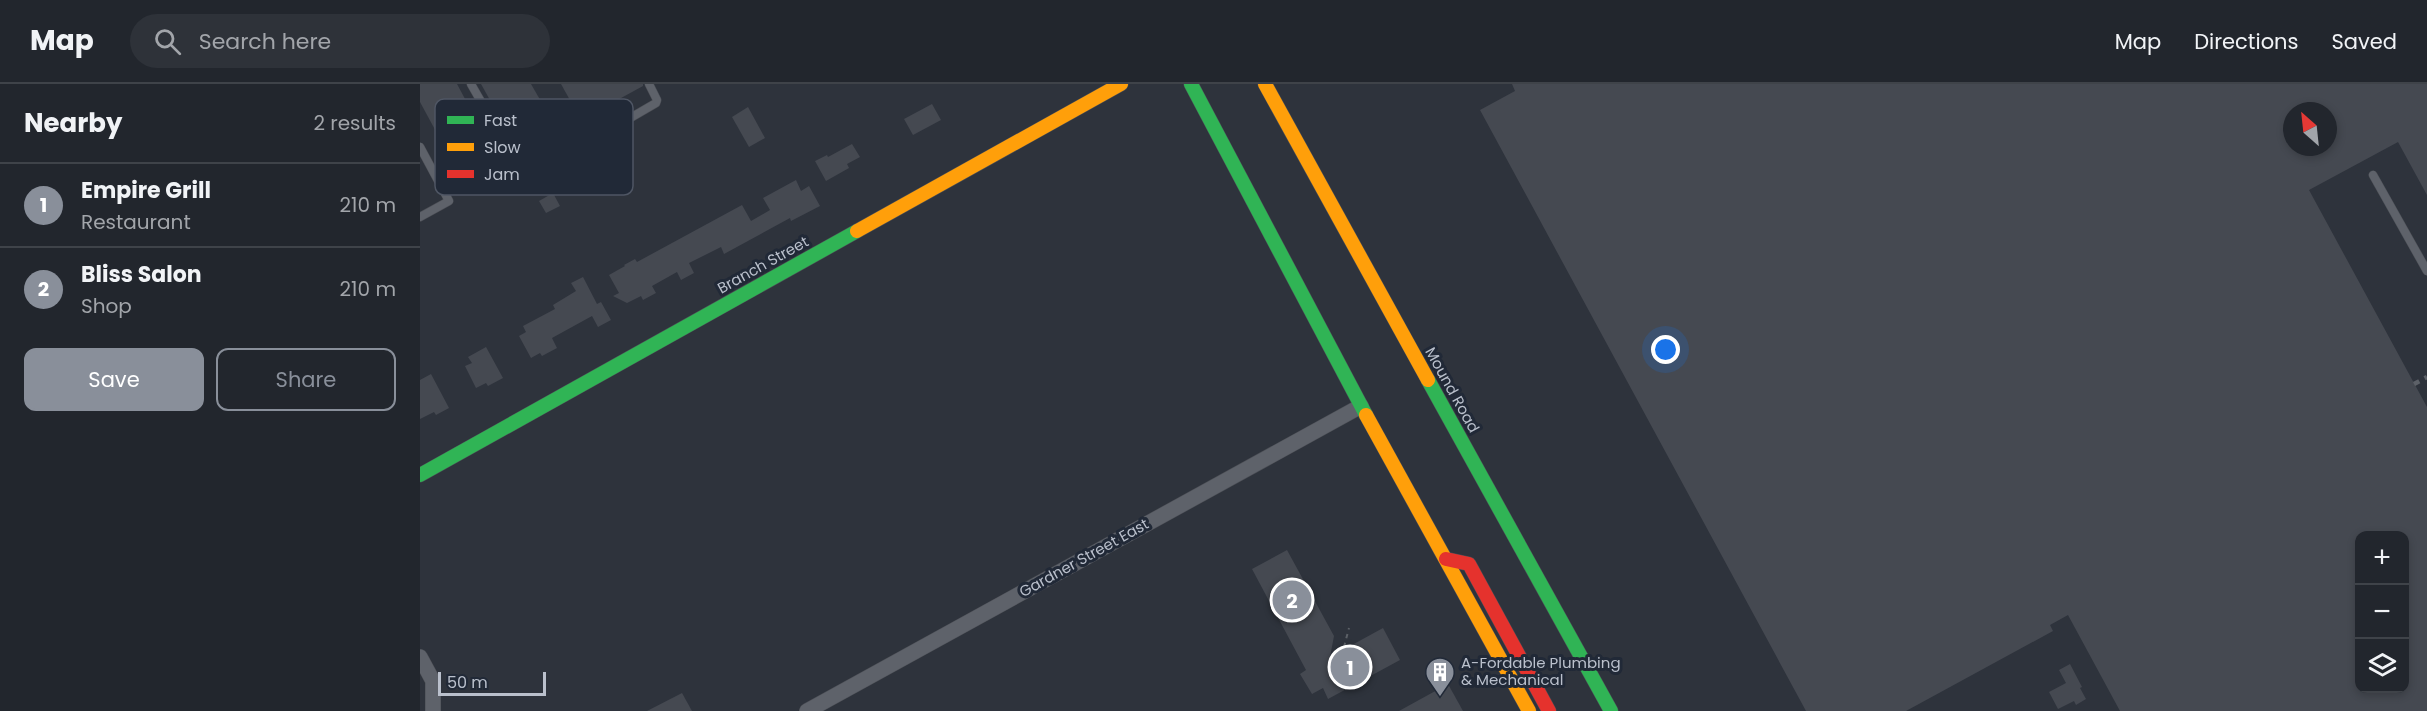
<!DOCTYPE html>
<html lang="en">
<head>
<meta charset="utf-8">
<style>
  body { margin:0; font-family:Poppins,sans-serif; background:#2e3239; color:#f1f3f6 }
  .controls { position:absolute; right:18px; bottom:18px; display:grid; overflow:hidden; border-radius:12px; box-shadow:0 3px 9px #0003 }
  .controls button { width:54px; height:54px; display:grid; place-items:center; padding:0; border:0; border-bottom:2px solid #3f4349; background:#22262d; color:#f1f3f6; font:30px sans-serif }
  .compass { position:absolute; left:1863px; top:18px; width:54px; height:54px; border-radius:50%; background:#22262d; box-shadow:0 3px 9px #0003; rotate:333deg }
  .scale { position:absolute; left:18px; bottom:15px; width:108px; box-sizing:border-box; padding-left:6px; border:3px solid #bac0cc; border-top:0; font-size:16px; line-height:21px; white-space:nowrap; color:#bac0cc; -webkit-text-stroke:4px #212937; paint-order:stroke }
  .you { position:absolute; left:1246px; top:266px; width:21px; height:21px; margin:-15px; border:4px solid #fff; border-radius:50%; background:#1a73e8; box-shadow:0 0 0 9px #1a73e833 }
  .badge { display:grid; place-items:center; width:39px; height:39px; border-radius:50%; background:#898f9a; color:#fff; font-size:20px; font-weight:700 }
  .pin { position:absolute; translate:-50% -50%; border:3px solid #fff; box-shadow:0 2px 6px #0006 }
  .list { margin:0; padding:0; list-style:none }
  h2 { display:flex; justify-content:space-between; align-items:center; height:78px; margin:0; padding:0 24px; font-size:26px }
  h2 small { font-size:20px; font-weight:400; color:#a2a5aa }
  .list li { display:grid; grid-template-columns:39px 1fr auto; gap:18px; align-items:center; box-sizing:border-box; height:84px; padding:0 24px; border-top:2px solid #3f4349 }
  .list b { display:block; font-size:22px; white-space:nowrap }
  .list p { margin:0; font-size:20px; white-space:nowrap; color:#a2a5aa }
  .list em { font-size:20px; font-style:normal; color:#a2a5aa }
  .actions { display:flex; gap:12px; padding:18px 24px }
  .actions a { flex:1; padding:14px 0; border:2px solid #898f9a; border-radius:12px; text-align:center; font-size:21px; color:#898f9a }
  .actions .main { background:#898f9a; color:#fff }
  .icon { flex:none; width:33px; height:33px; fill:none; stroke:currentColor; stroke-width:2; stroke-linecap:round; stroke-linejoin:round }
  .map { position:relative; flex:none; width:2007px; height:627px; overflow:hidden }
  header { display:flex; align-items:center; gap:36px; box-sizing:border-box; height:84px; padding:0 30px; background:#22262d; border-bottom:2px solid #3f4349 }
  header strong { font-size:28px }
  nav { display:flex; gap:33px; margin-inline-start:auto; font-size:21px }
  .search { width:420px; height:54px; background:#2e3239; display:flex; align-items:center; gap:15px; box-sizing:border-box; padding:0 21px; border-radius:33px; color:#a2a5aa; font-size:22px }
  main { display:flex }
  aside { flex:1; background:#22262d }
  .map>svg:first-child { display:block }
  .building { fill:#454951; fill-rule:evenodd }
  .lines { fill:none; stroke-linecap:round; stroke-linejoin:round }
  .lane-casing { stroke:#4b4e55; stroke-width:9 }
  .street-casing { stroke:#4b4e55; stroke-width:16 }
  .fast-casing { stroke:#4b4e55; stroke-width:15 }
  .slow-casing { stroke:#4b4e55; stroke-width:15 }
  .jam-casing { stroke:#4b4e55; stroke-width:15 }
  .path { stroke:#5c6167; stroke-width:2; stroke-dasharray:4.5 4.5; stroke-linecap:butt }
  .lane { stroke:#5e626a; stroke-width:8 }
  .street { stroke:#5e626a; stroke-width:15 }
  .fast { stroke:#30b455; stroke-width:14 }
  .slow { stroke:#ff9f0a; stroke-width:14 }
  .jam { stroke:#e5322d; stroke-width:14 }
  .rail { stroke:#5d6168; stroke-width:4.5; stroke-dasharray:6 6; stroke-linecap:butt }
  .labels { text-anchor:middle; stroke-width:6; stroke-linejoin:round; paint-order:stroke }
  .street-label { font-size:15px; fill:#bac0cc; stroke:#212937 }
  .poi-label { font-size:15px; fill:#bac0cc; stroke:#212937; text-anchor:start }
  .key { fill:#212937; stroke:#4f5664; stroke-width:1.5 }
  .key-label { font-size:16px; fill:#bac0cc }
</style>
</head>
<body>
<header>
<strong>Map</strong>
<div class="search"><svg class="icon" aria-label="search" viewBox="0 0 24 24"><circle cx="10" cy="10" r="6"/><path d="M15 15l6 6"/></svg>Search here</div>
<nav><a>Map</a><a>Directions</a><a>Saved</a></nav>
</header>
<main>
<aside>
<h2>Nearby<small>2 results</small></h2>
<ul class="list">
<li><span class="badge">1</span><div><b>Empire Grill</b><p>Restaurant</p></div><em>210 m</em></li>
<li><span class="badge">2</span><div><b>Bliss Salon</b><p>Shop</p></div><em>210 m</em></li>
</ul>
<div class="actions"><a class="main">Save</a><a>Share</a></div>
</aside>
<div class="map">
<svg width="2007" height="627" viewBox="0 0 2007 627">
  <rect width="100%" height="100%" fill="#2e333c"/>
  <g class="building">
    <path d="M0 0H37L75 71 39 90 0 18Z"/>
    <path d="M61 0H111L134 40 95 61Z"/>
    <path d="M141 0H223V2L161 36Z"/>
    <path d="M1092 0H2007V111L1978 58 1889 106 2007 323V627H1700L1648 531 1630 541 1633 547 1486 627H1386L1060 26 1095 7ZM1872 27H1908V63H1872ZM1940 452H1984V604H1940Z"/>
    <path d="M512 20 521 36 493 51 484 35Z"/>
    <path d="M328 23 345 54 329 63 312 33Z"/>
    <path d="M432 60 440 73 427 80 429 84 406 97 395 77 407 71 408 73Z"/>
    <path d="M376 96 381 107 389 102 400 122 371 137 370 134 304 170 301 163 269 179 274 189 261 196 257 188 232 202 236 209 223 216 221 212 207 219 193 212 199 209 189 191 205 182 204 181 215 175 217 178 322 121 331 137 350 126 343 114Z"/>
    <path d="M133 109 140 122 126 129 119 117Z"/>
    <path d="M163 193 177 220 181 218 191 236 178 243 172 232 132 254 137 264 122 272 120 269 111 274 99 252 106 248 103 242 135 225 133 221 156 207 151 199Z"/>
    <path d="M66 263 83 294 68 302 66 299 56 304 45 282 52 279 48 273Z"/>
    <path d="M11 290 29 324 16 331 14 328 0 335V296Z"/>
    <path d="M867 466 914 552 910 573 963 544 980 576 908 615 903 604 892 610 880 590 886 586 832 485Z"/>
    <path d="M1650 580 1662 603 1660 604 1666 615 1656 621 1654 617 1638 625 1629 608 1646 599 1639 586Z"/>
    <path d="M1028 600 1043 627H979Z"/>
    <path d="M262 609 272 627H227Z"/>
  </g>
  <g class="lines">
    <g class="lane-casing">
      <g id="lane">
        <path d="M51 0 100 86"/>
        <path d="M193 44 236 19 237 16 229 0"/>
        <path d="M0 63 29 117 0 133"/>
        <path d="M1953 91 2007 187"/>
      </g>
    </g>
    <g class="street-casing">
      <g id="street">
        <path d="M0 573 13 597V627"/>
        <path d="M387 627 941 322"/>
      </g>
    </g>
    <g class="fast-casing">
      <g id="fast">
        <path d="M771 0 946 331"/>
        <path d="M1008 296 1191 627"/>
        <path d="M0 391 437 147"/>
      </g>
    </g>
    <g class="slow-casing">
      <g id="slow">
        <path d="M845 0 1008 296"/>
        <path d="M437 147 701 0"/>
        <path d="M946 331 1109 627"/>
      </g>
    </g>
    <g class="jam-casing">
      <path id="jam" d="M1026 475 1049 480 1129 627"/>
    </g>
    <path class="path" d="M924 563 929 544"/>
    <use href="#lane" class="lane"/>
    <use href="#street" class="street"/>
    <use href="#fast" class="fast"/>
    <use href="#slow" class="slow"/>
    <use href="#jam" class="jam"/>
    <path class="rail" d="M1994 300 2007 293"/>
  </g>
  <defs>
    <g id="building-pin" transform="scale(1.5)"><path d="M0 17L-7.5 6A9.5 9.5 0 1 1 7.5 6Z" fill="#898f9a" stroke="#212937"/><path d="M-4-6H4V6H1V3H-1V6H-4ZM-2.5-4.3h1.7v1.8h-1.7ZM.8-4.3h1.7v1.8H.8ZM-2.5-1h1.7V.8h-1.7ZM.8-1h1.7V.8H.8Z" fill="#fff"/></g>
  </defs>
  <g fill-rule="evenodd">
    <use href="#building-pin" x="1020" y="588"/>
  </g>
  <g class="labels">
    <g class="street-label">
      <text transform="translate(343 181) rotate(-29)" y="5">Branch Street</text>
      <text transform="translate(1032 306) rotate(61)" y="5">Mound Road</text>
      <text transform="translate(664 474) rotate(-29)" y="5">Gardner Street East</text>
    </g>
    <g class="poi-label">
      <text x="1041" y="584">A-Fordable Plumbing<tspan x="1041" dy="17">&amp; Mechanical</tspan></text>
    </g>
  </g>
  <rect x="15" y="15" width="198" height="96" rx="9" class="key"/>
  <rect x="27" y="32" width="27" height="8" fill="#30b455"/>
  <rect x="27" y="59" width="27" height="8" fill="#ff9f0a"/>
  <rect x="27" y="86" width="27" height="8" fill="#e5322d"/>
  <g class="key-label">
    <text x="64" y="42">Fast</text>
    <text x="64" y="69">Slow</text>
    <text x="64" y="96">Jam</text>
  </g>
</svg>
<div class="controls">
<button>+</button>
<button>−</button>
<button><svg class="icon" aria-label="layers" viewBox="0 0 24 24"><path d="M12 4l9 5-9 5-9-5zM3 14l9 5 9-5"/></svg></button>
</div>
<svg class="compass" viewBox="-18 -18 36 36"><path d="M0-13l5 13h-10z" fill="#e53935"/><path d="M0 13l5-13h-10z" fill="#a2a5aa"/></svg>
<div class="scale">50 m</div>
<div class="you"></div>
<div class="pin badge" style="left:930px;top:583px">1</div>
<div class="pin badge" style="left:872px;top:516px">2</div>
</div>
</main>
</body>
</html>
